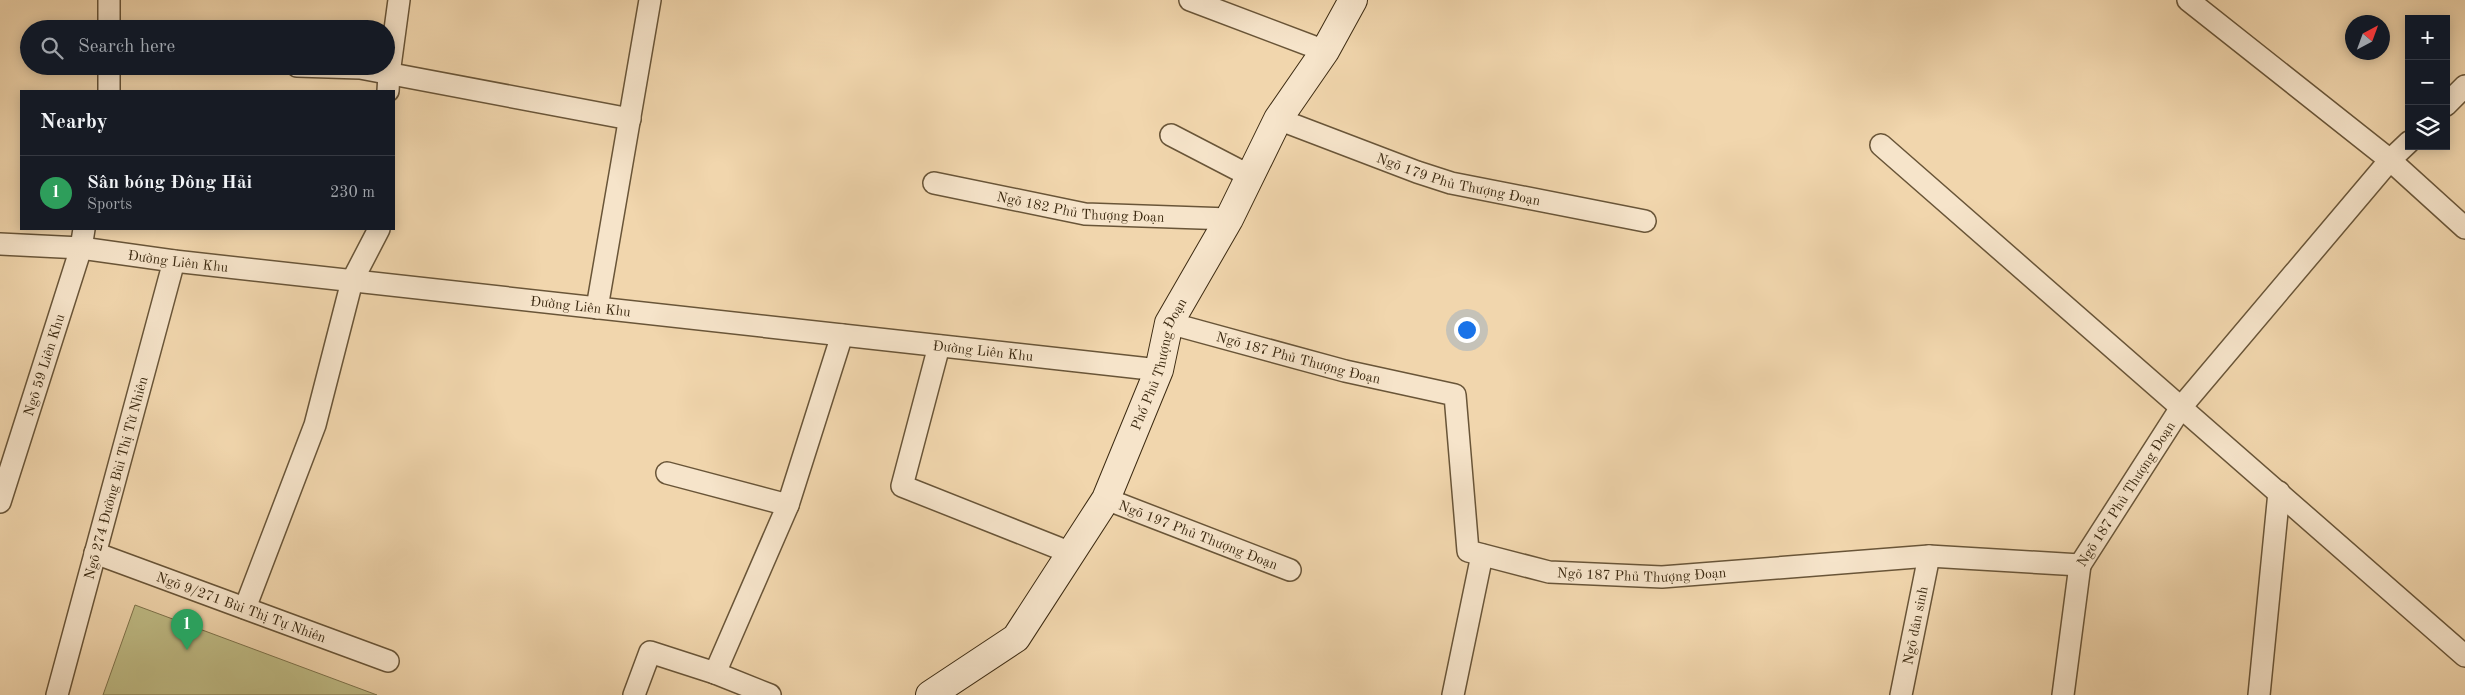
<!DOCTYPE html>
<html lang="en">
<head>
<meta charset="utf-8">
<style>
  body { margin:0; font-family:"Old Standard TT",serif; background:#20242c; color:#f1f3f6 }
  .controls { position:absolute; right:15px; top:15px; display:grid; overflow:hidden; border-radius:0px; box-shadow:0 2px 12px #0003 }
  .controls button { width:45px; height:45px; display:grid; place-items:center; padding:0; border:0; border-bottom:1px solid #363941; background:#171b24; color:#f1f3f6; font:25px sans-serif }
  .compass { position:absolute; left:2345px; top:15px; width:45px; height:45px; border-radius:50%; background:#171b24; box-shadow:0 2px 12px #0003; rotate:41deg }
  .you { position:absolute; left:1466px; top:329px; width:18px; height:18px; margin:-12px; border:4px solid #fff; border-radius:50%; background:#1a73e8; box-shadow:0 0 0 8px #1a73e833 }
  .badge { display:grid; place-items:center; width:32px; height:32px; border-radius:50%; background:#d93025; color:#fff; font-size:16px; font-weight:700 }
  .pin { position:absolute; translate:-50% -41px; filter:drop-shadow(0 1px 2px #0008) }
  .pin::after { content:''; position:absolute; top:26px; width:18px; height:15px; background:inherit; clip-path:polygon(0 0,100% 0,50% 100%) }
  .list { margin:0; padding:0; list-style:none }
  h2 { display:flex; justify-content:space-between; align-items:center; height:65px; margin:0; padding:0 20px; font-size:21px }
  h2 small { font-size:16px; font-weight:400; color:#9ea1a6 }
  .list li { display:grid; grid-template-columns:32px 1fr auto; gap:15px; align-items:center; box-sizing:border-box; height:75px; padding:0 20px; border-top:1px solid #363941 }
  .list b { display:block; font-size:19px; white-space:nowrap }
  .list p { margin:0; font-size:16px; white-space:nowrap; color:#9ea1a6 }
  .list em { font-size:16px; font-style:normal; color:#9ea1a6 }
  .icon { flex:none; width:28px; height:28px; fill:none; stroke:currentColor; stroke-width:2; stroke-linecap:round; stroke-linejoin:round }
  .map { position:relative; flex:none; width:2465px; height:695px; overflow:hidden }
  .search { position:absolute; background:#171b24; box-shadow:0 2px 12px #0003; left:20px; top:20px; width:375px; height:55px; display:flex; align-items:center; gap:12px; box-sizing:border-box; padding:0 18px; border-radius:28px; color:#9ea1a6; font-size:19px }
  .panel { position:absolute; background:#171b24; box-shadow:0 2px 12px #0003; left:20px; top:90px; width:375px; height:140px; border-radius:0px }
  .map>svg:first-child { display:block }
  .grass { fill:#bfbc86; stroke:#7e734c }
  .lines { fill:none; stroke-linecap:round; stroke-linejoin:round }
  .service-casing { stroke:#695538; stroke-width:24 }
  .secondary-casing { stroke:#3c2a11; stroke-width:30 }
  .service { stroke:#f6e4ca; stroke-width:21 }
  .secondary { stroke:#f6e4ca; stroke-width:28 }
  .labels { text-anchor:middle; stroke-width:4.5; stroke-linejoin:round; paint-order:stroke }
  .street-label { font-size:14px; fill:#3c2a11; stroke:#f6e4ca }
</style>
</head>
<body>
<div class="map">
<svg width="2465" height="695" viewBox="0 0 2465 695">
  <rect width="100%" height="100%" fill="#f1d6ad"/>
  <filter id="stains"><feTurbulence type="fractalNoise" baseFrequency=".004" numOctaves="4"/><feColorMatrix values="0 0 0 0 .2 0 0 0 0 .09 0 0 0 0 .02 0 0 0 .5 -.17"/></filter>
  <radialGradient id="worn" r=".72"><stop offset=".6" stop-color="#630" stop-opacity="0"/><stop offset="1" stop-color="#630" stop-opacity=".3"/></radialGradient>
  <path class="grass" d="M135 605 377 695H103Z"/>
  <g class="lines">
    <g class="service-casing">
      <g id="service">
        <path d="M1190 0 1325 51"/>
        <path d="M2188 0 2390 160 2465 228"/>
        <path d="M109 29V0"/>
        <path d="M109 66V91"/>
        <path d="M297 66 360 68 630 119"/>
        <path d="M388 91 389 74 399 0"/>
        <path d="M2446 105 2465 86"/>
        <path id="s1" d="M1278 119 1417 172 1451 183 1645 221"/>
        <path d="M1171 135 1250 176"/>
        <path d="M1881 145 2465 656"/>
        <path id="s2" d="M934 183 1085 214 1229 219"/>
        <path id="s3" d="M0 244 81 248 174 261 1159 370"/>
        <path d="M597 308 650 0"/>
        <path id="s4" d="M1169 323 1345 371 1455 395 1468 551 1549 572 1662 577 1929 556 2080 565 2182 406 2390 160 2409 142"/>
        <path d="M939 346 902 486 1071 553"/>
        <path d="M667 473 788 505 715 673 770 695"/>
        <path id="s5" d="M1106 499 1290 570"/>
        <path id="s6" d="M0 502 81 248 84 229"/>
        <path d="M788 505 842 335"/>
        <path id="s7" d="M95 553 388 661"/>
        <path d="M245 608 315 425 352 281 379 229"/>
        <path id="s8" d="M57 695 174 261"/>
        <path d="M634 695 650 652 715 673"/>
        <path d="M1453 695 1482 555"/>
        <path id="s9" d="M1901 695 1929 556"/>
        <path d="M2063 695 2080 565"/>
        <path d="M2259 695 2279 492"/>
      </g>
    </g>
    <g class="secondary-casing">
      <g id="secondary">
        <path id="s10" d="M930 695 1016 638 1106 499 1159 370 1169 323 1229 219 1278 119 1325 51 1353 0"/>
      </g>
    </g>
    <use href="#service" class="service"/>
    <use href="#secondary" class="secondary"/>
  </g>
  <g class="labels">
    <g class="street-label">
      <text dy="5" stroke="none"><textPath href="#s1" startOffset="191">Ngõ 179 Phủ Thượng Đoạn</textPath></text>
      <text dy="5" stroke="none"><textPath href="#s2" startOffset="149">Ngõ 182 Phủ Thượng Đoạn</textPath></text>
      <text dy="5" stroke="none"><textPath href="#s3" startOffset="179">Đường Liên Khu</textPath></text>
      <text dy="5" stroke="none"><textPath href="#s3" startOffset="584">Đường Liên Khu</textPath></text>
      <text dy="5" stroke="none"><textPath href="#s3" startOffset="989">Đường Liên Khu</textPath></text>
      <text dy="5" stroke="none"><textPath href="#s4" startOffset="134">Ngõ 187 Phủ Thượng Đoạn</textPath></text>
      <text dy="5" stroke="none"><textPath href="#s10" startOffset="414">Phố Phủ Thượng Đoạn</textPath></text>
      <text dy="5" stroke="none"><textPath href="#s6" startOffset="144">Ngõ 59 Liên Khu</textPath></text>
      <text dy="5" stroke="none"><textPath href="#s8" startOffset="225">Ngõ 274 Đường Bùi Thị Từ Nhiên</textPath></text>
      <text dy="5" stroke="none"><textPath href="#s4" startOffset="1152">Ngõ 187 Phủ Thượng Đoạn</textPath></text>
      <text dy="5" stroke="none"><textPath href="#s5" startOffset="99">Ngõ 197 Phủ Thượng Đoạn</textPath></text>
      <text dy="5" stroke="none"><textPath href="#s4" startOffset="628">Ngõ 187 Phủ Thượng Đoạn</textPath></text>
      <text dy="5" stroke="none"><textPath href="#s7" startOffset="156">Ngõ 9/271 Bùi Thị Tự Nhiên</textPath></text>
      <text dy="5" stroke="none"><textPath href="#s9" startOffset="71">Ngõ dân sinh</textPath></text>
    </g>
  </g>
  <rect width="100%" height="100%" filter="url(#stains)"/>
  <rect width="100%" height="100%" fill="url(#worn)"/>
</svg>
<div class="controls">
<button>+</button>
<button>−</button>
<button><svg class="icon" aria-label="layers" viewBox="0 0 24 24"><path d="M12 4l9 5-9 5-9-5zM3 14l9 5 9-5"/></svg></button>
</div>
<svg class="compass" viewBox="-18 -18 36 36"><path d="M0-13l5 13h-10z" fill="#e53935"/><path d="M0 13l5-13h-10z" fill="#9ea1a6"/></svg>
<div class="you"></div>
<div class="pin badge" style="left:187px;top:650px;background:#2e9e5b">1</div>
<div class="search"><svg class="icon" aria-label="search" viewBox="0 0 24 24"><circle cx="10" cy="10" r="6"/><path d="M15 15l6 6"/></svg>Search here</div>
<section class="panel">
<h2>Nearby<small></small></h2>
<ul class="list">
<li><span class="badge" style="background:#2e9e5b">1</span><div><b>Sân bóng Đông Hải</b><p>Sports</p></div><em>230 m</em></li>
</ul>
</section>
</div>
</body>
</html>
